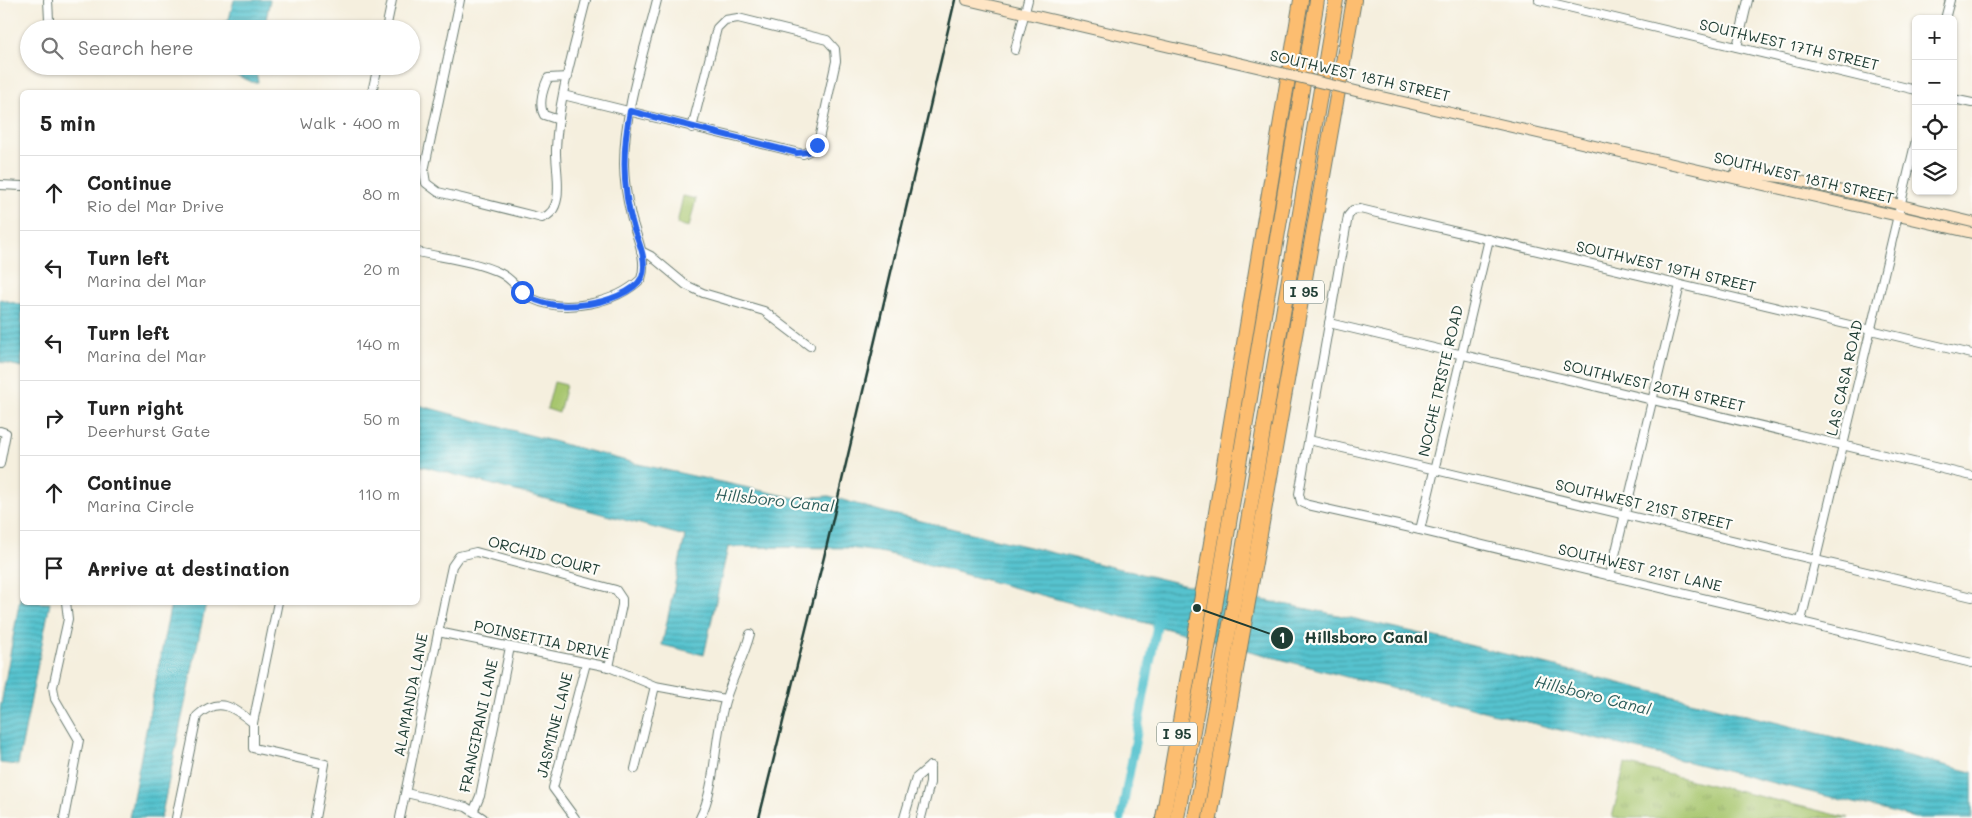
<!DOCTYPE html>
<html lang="en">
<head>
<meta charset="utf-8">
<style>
  body { margin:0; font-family:Mali,sans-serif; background:#f6f6f6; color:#222 }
  .controls { position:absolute; right:15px; top:15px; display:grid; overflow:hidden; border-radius:8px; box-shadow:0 1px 4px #0004 }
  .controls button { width:45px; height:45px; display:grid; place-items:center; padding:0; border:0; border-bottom:1px solid #e0e0e0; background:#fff; color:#222; font:25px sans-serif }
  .stop { position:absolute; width:15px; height:15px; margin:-11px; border:4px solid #2563eb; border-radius:50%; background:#fff }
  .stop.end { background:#2563eb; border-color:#fff; box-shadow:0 1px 5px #0008 }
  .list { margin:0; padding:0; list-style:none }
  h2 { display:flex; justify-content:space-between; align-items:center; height:65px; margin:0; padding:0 20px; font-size:21px }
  h2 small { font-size:16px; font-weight:400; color:#767676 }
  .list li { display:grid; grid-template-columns:32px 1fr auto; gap:15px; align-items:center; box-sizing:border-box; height:75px; padding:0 20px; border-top:1px solid #e0e0e0 }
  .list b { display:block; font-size:19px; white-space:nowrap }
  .list p { margin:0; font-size:16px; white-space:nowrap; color:#767676 }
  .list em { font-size:16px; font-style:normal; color:#767676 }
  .icon { flex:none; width:28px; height:28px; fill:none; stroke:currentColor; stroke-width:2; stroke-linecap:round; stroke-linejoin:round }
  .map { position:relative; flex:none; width:1972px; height:818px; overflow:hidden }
  .search { position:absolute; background:#fff; box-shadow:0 1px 4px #0004; left:20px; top:20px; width:400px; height:55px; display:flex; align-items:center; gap:12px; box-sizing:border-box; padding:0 18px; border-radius:28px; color:#767676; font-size:19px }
  .panel { position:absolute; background:#fff; box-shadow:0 1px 4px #0004; left:20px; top:90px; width:400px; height:515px; border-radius:8px }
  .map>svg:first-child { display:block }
  .grass { fill:url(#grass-tufts); stroke:#638251 }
  .park { fill:#a7c66e; stroke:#638251 }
  .water { fill:url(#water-rules); stroke:#3a8082 }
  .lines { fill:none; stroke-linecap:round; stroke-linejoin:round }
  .canal { stroke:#56c3cf; stroke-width:9 }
  .minor-casing { stroke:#6a7b70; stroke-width:10 }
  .secondary-casing { stroke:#6a7b70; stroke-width:12 }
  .motorway-casing { stroke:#6a7b70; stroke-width:16 }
  .minor { stroke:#fff; stroke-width:8 }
  .secondary { stroke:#fee5c5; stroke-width:10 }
  .motorway { stroke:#fcbd6f; stroke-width:14 }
  .rail { stroke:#1f3d34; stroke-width:2.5 }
  .secondary-bridge-casing { stroke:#6a7b70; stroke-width:12; stroke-linecap:butt }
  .secondary-bridge { stroke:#fee5c5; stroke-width:10 }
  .route { stroke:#2563eb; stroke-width:6 }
  .labels { text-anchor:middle; stroke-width:4.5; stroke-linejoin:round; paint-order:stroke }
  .shield { fill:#fdfcf7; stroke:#62766e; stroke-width:1 }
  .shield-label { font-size:14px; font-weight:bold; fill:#1f3d34 }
  .street-label { font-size:15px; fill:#1f3d34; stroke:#fdfcf7 }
  .water-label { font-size:16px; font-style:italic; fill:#2d5e5b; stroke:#fdfcf7 }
  .leader { fill:none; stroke:#1f3d34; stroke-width:2 }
  .callout-dot { fill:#1f3d34; stroke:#fdfcf7; stroke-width:2 }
  .mark-label { font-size:15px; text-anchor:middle; font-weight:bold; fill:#fff }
  .callout-label { font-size:16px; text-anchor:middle; font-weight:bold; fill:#1f3d34; stroke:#fdfcf7; stroke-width:4.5; stroke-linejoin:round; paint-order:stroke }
</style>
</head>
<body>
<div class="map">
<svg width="1972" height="818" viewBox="0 0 1972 818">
  <defs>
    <pattern id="grass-tufts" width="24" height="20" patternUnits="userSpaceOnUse" patternTransform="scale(1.25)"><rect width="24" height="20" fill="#a7c66e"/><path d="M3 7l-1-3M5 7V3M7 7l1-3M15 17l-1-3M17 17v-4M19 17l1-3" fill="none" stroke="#87a25b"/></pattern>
    <pattern id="water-rules" width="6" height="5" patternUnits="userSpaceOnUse" patternTransform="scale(1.25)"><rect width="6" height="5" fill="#56c3cf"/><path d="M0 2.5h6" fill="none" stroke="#47a0a9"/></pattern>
  </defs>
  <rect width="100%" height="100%" fill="#fdfcf7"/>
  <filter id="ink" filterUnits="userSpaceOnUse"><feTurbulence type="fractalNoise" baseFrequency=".02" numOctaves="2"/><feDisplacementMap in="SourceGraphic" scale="10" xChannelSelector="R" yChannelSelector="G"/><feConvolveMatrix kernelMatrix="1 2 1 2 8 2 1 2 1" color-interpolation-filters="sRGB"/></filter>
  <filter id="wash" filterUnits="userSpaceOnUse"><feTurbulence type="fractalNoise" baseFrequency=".0096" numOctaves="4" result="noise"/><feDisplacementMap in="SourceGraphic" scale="20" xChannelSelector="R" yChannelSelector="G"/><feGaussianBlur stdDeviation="1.12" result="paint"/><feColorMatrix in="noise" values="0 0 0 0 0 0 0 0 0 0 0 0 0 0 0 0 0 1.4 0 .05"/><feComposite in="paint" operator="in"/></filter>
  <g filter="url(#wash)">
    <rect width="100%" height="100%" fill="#f5efde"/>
    <path class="grass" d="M1625 764 1849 818H1612Z"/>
    <g class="park">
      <path d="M683 196 696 199 689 227 677 224Z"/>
      <path d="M554 382 566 385 559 413 547 409Z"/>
    </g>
    <g class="water">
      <path d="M234 0H270L264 29H213L229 19Z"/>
      <path d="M216 66H255L258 82H252Z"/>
      <path d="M0 299 22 305V367L0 362Z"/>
      <path d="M418 405 638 464 795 498 829 496 880 511 1178 583 1338 615 1453 641 1972 772V818H1915L1358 680 885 553 849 548 728 547 704 655 662 645 685 536 418 465Z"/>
      <path d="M22 587V602L50 603 18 765 0 763V710Z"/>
      <path d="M171 603H206L161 818H129Z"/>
    </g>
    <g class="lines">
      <path class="canal" d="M1121 818 1159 615"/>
    </g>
  </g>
  <g filter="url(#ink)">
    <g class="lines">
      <g class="minor-casing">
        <g id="minor">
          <path d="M48 0 49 20"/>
          <path d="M460 0 424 171 426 183 438 192 542 218C567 210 555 170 556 149 558 99 574 49 586 0"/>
          <path d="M1539 0 1916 90"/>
          <path d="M1945 19 1950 0"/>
          <path d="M386 29 392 0"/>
          <path d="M1737 47 1748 0"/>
          <path d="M1015 50 1028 0"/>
          <path d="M372 92 378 66"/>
          <path d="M563 95 803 154 814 149 819 139 836 61 835 49 827 40 738 18 725 20 717 28 692 128"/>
          <path d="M1953 99 1972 103"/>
          <path d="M559 120 544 115C538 104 543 89 548 78L568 77"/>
          <path d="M0 185 22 186"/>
          <path d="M641 251 651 256 686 285 703 293 764 311 810 346"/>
          <path d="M418 252C444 258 475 261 500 273 513 279 520 293 533 299 565 314 616 303 641 279 648 258 636 237 631 216 627 199 624 181 624 164 624 109 644 53 657 0"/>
          <path d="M1329 323 1972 476"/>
          <path d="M1972 354 1360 209 1353 210 1348 216 1299 494 1301 502 1308 505 1420 530 1972 663"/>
          <path d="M0 431 6 433 0 464"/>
          <path d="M1309 440 1972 597"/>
          <path d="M1420 530 1489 239"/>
          <path d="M1610 576 1680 285"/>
          <path d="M1801 621 1916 140"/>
          <path d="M438 632 609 667 655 686 725 699"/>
          <path d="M253 723 278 602"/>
          <path d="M635 769 655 686"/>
          <path d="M406 793 466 807 483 818"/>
          <path d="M474 810 480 796 510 647"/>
          <path d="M64 818 79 740 55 699 53 687 68 619 66 602"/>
          <path d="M176 818 197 716C218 696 234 707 253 723V748L325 764 315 818"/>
          <path d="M400 818 449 580 452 566 459 556 476 552 616 590 622 599V605L609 667"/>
          <path d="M575 818 553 788 586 663"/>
          <path d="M700 818C717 785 714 734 726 698 733 676 744 657 750 634"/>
          <path d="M904 818 916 778 930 766"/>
          <path d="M921 818 930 783V766"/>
        </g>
      </g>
      <g class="secondary-casing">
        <g id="secondary">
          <path d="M967 0 1265 69"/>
          <path d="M1360 92 1972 233"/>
          <path d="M1737 172 1788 178 1972 222"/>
        </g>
      </g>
      <g class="motorway-casing">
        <g id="motorway">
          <path d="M1163 818 1206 573 1301 0"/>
          <path d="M1177 818 1207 654 1317 0"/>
          <path d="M1195 818 1238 580 1336 0"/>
          <path d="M1210 818 1354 0"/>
        </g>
      </g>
      <use href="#minor" class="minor"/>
      <use href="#secondary" class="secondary"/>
      <use href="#motorway" class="motorway"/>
      <path class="rail" d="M759 818 824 557 955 0"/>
      <g class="secondary-bridge-casing">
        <path id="secondary-bridge" d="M1265 69 1360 92"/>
      </g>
      <use href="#secondary-bridge" class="secondary-bridge"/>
    </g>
  </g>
  <g class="lines" filter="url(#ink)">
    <path class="route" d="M522 292C542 307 565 307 588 304 604 302 634 293 642 277 648 263 639 242 634 229 622 190 622 151 630 111L797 153 808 152 817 145"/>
  </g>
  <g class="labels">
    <g class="shield">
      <rect x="1284" y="280.5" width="40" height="23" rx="4"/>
      <rect x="1157" y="722.5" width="40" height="23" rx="4"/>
    </g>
    <g class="shield-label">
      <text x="1304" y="297">I 95</text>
      <text x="1177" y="739">I 95</text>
    </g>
    <g class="street-label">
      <text transform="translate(1789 45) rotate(13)" y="5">SOUTHWEST 17TH STREET</text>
      <text transform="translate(1360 76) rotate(13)" y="5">SOUTHWEST 18TH STREET</text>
      <text transform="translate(1804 178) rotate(13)" y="5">SOUTHWEST 18TH STREET</text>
      <text transform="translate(1666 267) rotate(13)" y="5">SOUTHWEST 19TH STREET</text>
      <text transform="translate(1845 378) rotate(-77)" y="5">LAS CASA ROAD</text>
      <text transform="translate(1441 381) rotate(-77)" y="5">NOCHE TRISTE ROAD</text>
      <text transform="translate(1654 386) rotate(13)" y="5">SOUTHWEST 20TH STREET</text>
      <text transform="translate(1644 505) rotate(13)" y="5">SOUTHWEST 21ST STREET</text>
      <text transform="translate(544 556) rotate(15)" y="5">ORCHID COURT</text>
      <text transform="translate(1640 568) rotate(13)" y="5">SOUTHWEST 21ST LANE</text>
      <text transform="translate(542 640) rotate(12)" y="5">POINSETTIA DRIVE</text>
      <text transform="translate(411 695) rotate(-79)" y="5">ALAMANDA LANE</text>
      <text transform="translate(555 725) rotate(-76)" y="5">JASMINE LANE</text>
      <text transform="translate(479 726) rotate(-78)" y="5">FRANGIPANI LANE</text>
    </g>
    <g class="water-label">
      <text transform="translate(775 500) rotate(6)" y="6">Hillsboro Canal</text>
      <text transform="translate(1593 695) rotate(14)" y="6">Hillsboro Canal</text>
    </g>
  </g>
  <path class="leader" d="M1197 608L1282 638"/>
  <g class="callout-dot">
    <circle cx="1197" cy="608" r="5"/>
    <circle cx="1282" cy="638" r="12"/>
  </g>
  <g class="mark-label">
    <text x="1282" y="643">1</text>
  </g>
  <g class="callout-label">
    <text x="1366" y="643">Hillsboro Canal</text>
  </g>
</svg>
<div class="controls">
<button>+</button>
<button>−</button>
<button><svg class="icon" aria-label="locate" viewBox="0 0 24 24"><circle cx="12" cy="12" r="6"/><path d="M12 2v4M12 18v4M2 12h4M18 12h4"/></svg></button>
<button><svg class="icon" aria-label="layers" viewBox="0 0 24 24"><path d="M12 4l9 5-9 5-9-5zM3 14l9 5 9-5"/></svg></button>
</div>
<div class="stop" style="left:522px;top:292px"></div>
<div class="stop end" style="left:817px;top:145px"></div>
<div class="search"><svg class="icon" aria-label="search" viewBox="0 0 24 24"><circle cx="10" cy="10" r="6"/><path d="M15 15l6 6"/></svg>Search here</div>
<section class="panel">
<h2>5 min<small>Walk · 400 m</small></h2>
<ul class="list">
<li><svg class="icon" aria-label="ahead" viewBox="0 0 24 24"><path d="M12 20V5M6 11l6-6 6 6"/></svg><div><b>Continue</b><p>Rio del Mar Drive</p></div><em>80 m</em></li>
<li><svg class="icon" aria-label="left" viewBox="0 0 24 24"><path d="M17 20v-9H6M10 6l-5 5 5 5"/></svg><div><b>Turn left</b><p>Marina del Mar</p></div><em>20 m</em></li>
<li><svg class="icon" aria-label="left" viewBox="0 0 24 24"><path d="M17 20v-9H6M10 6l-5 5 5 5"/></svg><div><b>Turn left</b><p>Marina del Mar</p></div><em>140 m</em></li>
<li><svg class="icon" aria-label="right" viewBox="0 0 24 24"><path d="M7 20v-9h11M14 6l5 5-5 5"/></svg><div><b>Turn right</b><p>Deerhurst Gate</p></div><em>50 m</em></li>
<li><svg class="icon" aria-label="ahead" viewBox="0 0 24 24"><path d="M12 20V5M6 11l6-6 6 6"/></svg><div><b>Continue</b><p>Marina Circle</p></div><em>110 m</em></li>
<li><svg class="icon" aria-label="arrive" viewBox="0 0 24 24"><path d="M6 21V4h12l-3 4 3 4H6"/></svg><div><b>Arrive at destination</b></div></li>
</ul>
</section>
</div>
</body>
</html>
